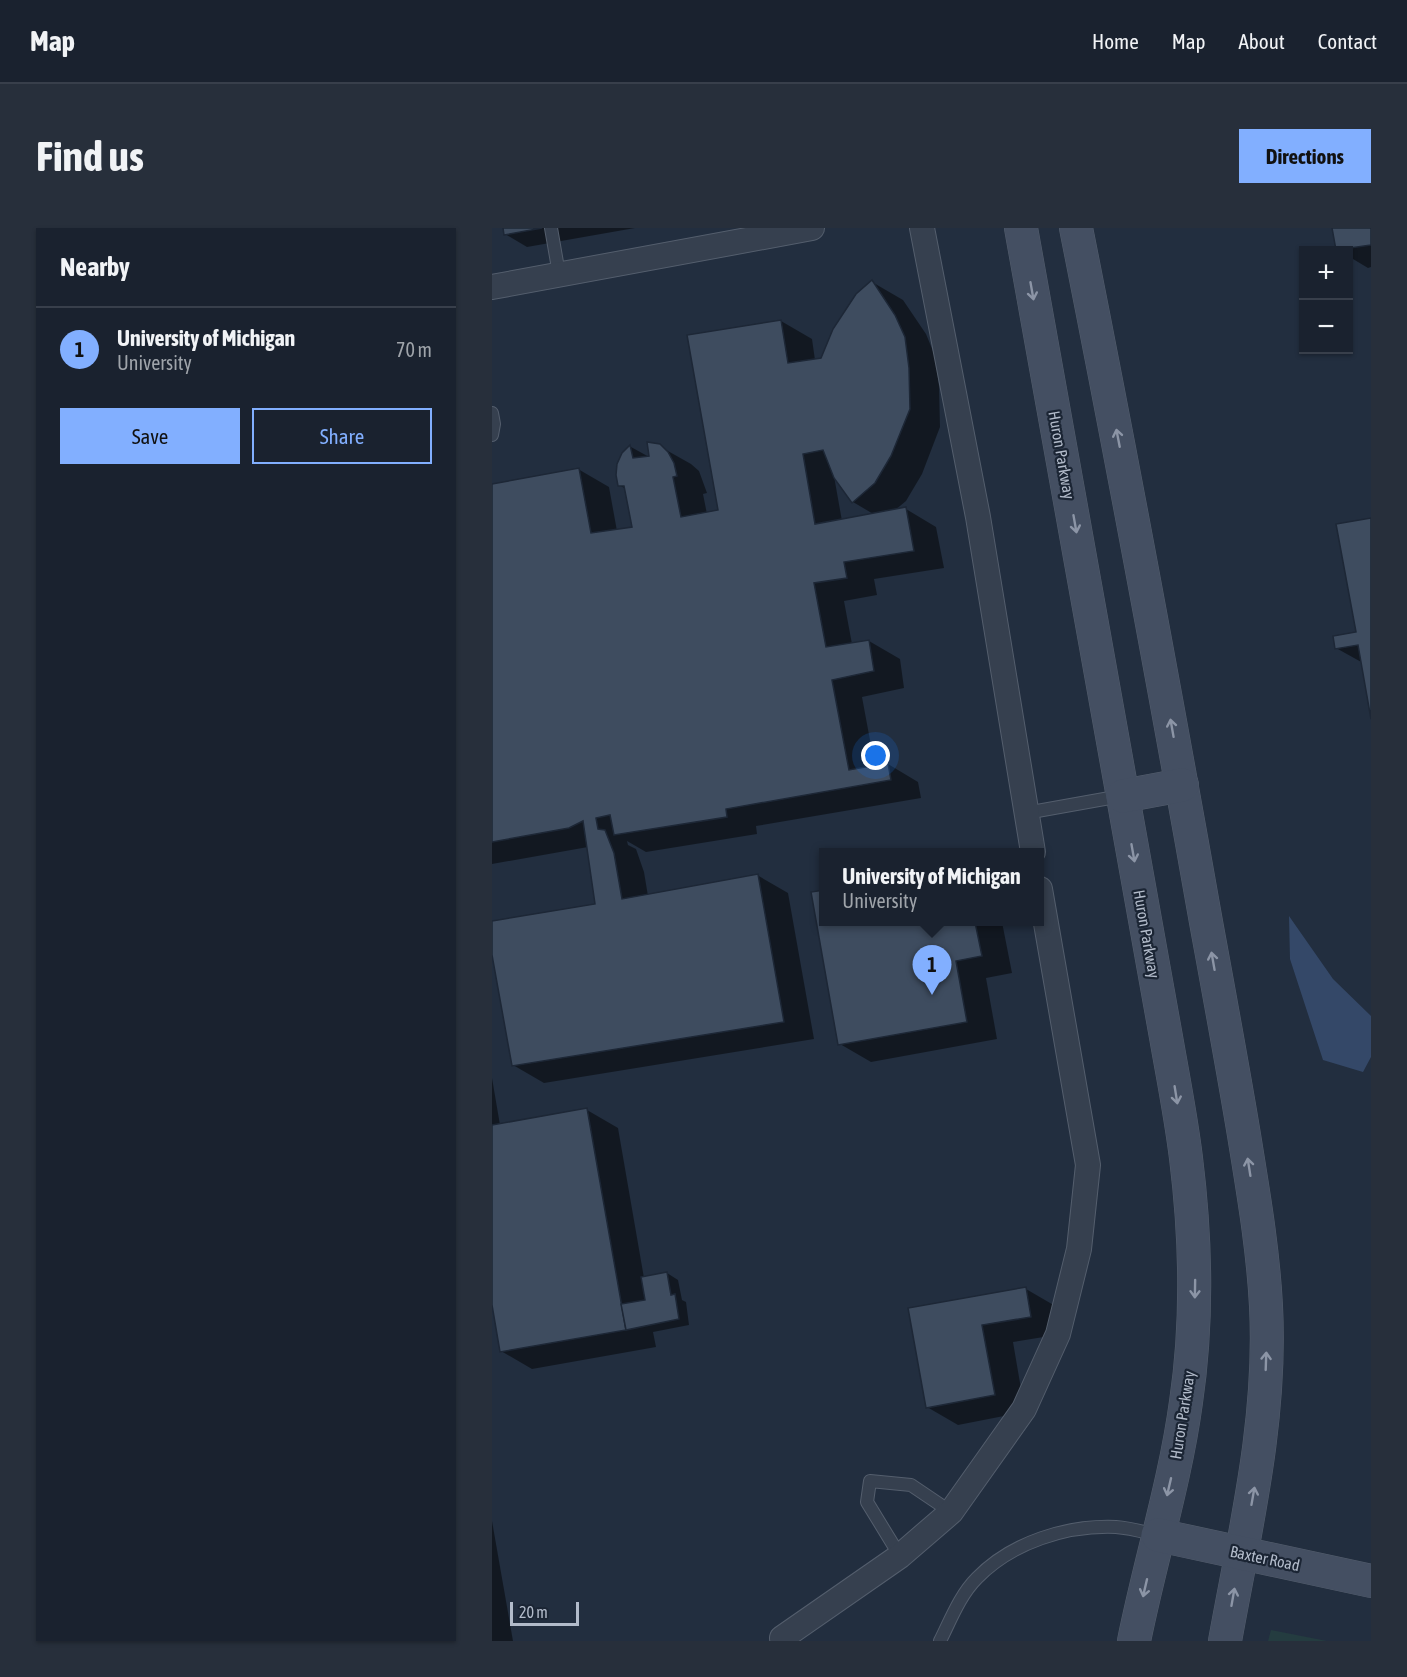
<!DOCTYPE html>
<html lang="en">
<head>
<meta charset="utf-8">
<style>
  body { margin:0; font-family:"Asap Condensed",sans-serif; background:#272f3b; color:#f1f3f6 }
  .controls { position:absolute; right:18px; top:18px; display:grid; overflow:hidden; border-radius:0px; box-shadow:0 2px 4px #0004 }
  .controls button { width:54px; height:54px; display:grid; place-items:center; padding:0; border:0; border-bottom:2px solid #383f4b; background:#1a222f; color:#f1f3f6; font:30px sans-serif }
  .scale { position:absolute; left:18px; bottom:15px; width:69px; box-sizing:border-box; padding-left:6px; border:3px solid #b2bbca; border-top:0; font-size:16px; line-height:21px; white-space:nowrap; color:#b2bbca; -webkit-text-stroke:4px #1b2534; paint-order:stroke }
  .you { position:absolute; left:384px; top:528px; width:21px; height:21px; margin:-15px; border:4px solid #fff; border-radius:50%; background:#1a73e8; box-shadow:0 0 0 9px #1a73e833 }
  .badge { display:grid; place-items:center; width:39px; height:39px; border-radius:50%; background:#82afff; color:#111; font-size:20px; font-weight:700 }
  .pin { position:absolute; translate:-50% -50px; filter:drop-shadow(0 2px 3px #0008) }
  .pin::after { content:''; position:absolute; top:32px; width:21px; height:18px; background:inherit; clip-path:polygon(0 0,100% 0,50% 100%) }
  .popup { position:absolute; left:327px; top:620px; width:225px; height:78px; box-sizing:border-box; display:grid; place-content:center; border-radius:0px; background:#1a222f; filter:drop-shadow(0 2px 4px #0005); font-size:20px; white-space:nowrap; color:#9fa4aa }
  .popup b { font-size:22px; color:#f1f3f6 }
  .popup::after { content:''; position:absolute; left:50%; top:100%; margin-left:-12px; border:12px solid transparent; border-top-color:#1a222f }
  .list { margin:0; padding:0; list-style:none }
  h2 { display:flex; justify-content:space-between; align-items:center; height:78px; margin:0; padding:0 24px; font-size:26px }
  h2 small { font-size:20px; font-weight:400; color:#9fa4aa }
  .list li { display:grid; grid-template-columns:39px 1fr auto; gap:18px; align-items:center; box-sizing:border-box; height:84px; padding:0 24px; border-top:2px solid #383f4b }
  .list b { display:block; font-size:22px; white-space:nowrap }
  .list p { margin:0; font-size:20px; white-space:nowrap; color:#9fa4aa }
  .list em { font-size:20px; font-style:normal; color:#9fa4aa }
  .actions { display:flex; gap:12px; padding:18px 24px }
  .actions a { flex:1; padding:14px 0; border:2px solid #82afff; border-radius:0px; text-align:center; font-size:21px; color:#82afff }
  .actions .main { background:#82afff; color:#111 }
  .map { position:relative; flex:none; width:879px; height:1413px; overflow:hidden; border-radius:0px }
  header { display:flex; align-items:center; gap:36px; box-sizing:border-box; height:84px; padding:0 30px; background:#1a222f; border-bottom:2px solid #383f4b }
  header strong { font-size:28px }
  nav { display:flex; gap:33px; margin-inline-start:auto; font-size:21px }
  .intro { display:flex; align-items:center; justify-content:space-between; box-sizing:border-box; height:144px; padding:0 36px }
  h1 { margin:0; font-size:42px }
  .button { padding:15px 27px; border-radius:0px; background:#82afff; color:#111; font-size:21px; font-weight:700 }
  main { display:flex; gap:36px; padding:0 36px }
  aside { flex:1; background:#1a222f; border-radius:0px; box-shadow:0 2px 4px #0004 }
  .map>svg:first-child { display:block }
  .green { fill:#243c40 }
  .water { fill:#344868 }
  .shadow { fill:#0007; fill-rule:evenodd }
  .building { fill:#3e4c5f; stroke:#1d2736; stroke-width:1.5 }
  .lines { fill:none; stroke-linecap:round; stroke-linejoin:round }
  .lane-casing { stroke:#545e6d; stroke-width:14 }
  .street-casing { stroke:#545e6d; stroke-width:26 }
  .secondary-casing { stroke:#545e6d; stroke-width:34 }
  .lane { stroke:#36404f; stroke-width:12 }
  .street { stroke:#36404f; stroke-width:24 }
  .secondary { stroke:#444f62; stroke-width:33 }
  .oneway { stroke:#8c95a6 }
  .labels { text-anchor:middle; stroke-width:4.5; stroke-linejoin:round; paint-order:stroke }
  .street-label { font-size:16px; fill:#b2bbca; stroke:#1b2534 }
</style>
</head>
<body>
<header>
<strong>Map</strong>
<nav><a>Home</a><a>Map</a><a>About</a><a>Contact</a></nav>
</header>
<div class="intro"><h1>Find us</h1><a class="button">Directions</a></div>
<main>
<aside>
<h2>Nearby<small></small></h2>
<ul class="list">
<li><span class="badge">1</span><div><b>University of Michigan</b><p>University</p></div><em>70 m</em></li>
</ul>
<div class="actions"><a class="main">Save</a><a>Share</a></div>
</aside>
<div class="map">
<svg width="879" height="1413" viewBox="0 0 879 1413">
  <rect width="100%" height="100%" fill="#222e3f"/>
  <path class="green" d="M779 1402 835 1413H776Z"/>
  <path class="water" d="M797 688 841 751 879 788V829L871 844 831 832 798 731Z"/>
  <g class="shadow">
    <path d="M12 0H143L35 19 13 6Z"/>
    <path d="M841 0H879V39L876 40 856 28V22H845Z"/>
    <path d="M380 54 411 72 434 106 443 128 447 158 448 199 430 246 414 273 402 283 414 281 444 299 452 340 382 351 385 367 352 373 360 416 377 413 408 431 412 460 370 469 383 539 396 536 426 554 429 570 264 598 265 606 154 624 135 613 136 617 144 621 152 644 156 668 265 647 296 665 322 811 52 855 21 837 0 719V695L105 677 96 619 0 636V257L86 241 117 259 125 303 142 301 134 261 127 257 131 226 139 219 159 230 167 218 199 236 207 243 215 265 211 266 215 286 227 284 289 93 320 111 323 132 330 131ZM342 248 361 274 383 287 350 293Z"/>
    <path d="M879 291V482L871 435 844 420 865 405Z"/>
    <path d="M321 665 332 694H510L520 745 494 750 505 811 379 834 348 816Z"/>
    <path d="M0 850 8 897 95 882 126 900 152 1050 175 1045 186 1052 190 1072 194 1074 197 1097 161 1104 164 1119 40 1141 9 1123 0 1068Z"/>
    <path d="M534 1061 565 1079 570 1106 521 1114 533 1184 466 1197 435 1179 418 1081Z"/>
    <path d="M0 1293 21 1413H0Z"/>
  </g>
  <g class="building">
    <path d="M11 0H50L12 7Z"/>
    <path d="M840 0H879V17L844 22Z"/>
    <path d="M380 52 403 87 413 109 417 140 418 181 399 228 383 255 360 275 342 250 331 222 311 226 323 296 414 279 422 323 352 334 355 350 322 355 334 419 377 412 382 443 340 452 357 542 396 535 399 552 234 581 235 589 122 607 118 587 104 590 106 601 113 602 122 625 130 671 266 646 292 794 20 838 0 727V693L103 676 91 593 77 600 0 614V256L87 240 99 305 140 299 132 258H126L124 247 125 236 130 225 138 217 141 230 157 228 155 214 168 216 176 224 182 235 185 248 181 249 189 289 226 282 195 107 289 92 296 135 329 130 341 101 364 66Z"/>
    <path d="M879 290V491L866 417 843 421 841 408 864 404 844 296Z"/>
    <path d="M332 662V694H483L490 728 464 733 475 794 346 817 319 664Z"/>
    <path d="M95 880 134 1102 8 1124 0 1077V897Z"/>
    <path d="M175 1044 179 1067 183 1066 187 1091 134 1102 129 1076 153 1072 149 1049Z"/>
    <path d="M534 1059 539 1089 490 1097 503 1167 434 1180 416 1080Z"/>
  </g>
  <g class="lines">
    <g class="lane-casing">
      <g id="lane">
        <path d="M59 0 67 46"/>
        <path d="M0 185 2 196 0 207"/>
        <path d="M534 585 629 568"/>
        <path d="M408 1328 375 1274 378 1253 419 1257 459 1284"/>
        <path d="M448 1413C459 1391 468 1367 485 1350 520 1314 575 1297 624 1299 638 1300 652 1304 665 1307"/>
      </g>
    </g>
    <g class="street-casing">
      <g id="street">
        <path d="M430 0 486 289 541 624"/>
        <path d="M0 59 320 0"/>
        <path d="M292 1413 290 1410 408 1328 459 1284 532 1181 566 1106 587 1021 596 937 548 661"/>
      </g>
    </g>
    <g class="secondary-casing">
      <g id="secondary">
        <path d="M529 0 674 809C681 849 689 889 694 930 704 1011 706 1093 694 1174 683 1255 658 1333 642 1413"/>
        <path d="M584 0C630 231 673 462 714 694 727 765 740 835 752 907 761 963 771 1020 774 1078 780 1192 753 1302 733 1413"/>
        <path d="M631 568 690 557"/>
        <path d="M666 1307 879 1353"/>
      </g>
    </g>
    <use href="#lane" class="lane"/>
    <use href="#street" class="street"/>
    <use href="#secondary" class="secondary"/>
  </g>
  <defs><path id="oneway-shaft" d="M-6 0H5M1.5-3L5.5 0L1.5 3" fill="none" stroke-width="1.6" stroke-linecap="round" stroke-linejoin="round" transform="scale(1.5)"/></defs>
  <g class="oneway">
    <use href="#oneway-shaft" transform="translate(540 63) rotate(80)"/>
    <use href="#oneway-shaft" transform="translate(626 210) rotate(-101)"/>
    <use href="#oneway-shaft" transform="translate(583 296) rotate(80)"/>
    <use href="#oneway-shaft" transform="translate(680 500) rotate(-100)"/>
    <use href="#oneway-shaft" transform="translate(641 625) rotate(80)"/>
    <use href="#oneway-shaft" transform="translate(721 733) rotate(-100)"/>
    <use href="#oneway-shaft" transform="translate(684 867) rotate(81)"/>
    <use href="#oneway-shaft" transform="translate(757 939) rotate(-99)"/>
    <use href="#oneway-shaft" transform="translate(703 1061) rotate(91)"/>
    <use href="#oneway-shaft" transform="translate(774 1133) rotate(-88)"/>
    <use href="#oneway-shaft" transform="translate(677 1259) rotate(103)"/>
    <use href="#oneway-shaft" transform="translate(761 1268) rotate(-80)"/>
    <use href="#oneway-shaft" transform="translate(653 1360) rotate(103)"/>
    <use href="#oneway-shaft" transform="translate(741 1369) rotate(-80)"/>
  </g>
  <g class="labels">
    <g class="street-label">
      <text transform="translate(570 227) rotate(80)" y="6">Huron Parkway</text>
      <text transform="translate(655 706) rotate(80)" y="6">Huron Parkway</text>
      <text transform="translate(690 1187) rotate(-81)" y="6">Huron Parkway</text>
      <text transform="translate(773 1330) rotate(12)" y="6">Baxter Road</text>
    </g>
  </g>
</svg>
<div class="controls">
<button>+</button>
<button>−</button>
</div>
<div class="scale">20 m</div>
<div class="you"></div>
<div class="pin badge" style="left:440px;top:767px">1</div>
<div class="popup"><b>University of Michigan</b>University</div>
</div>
</main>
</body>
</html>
